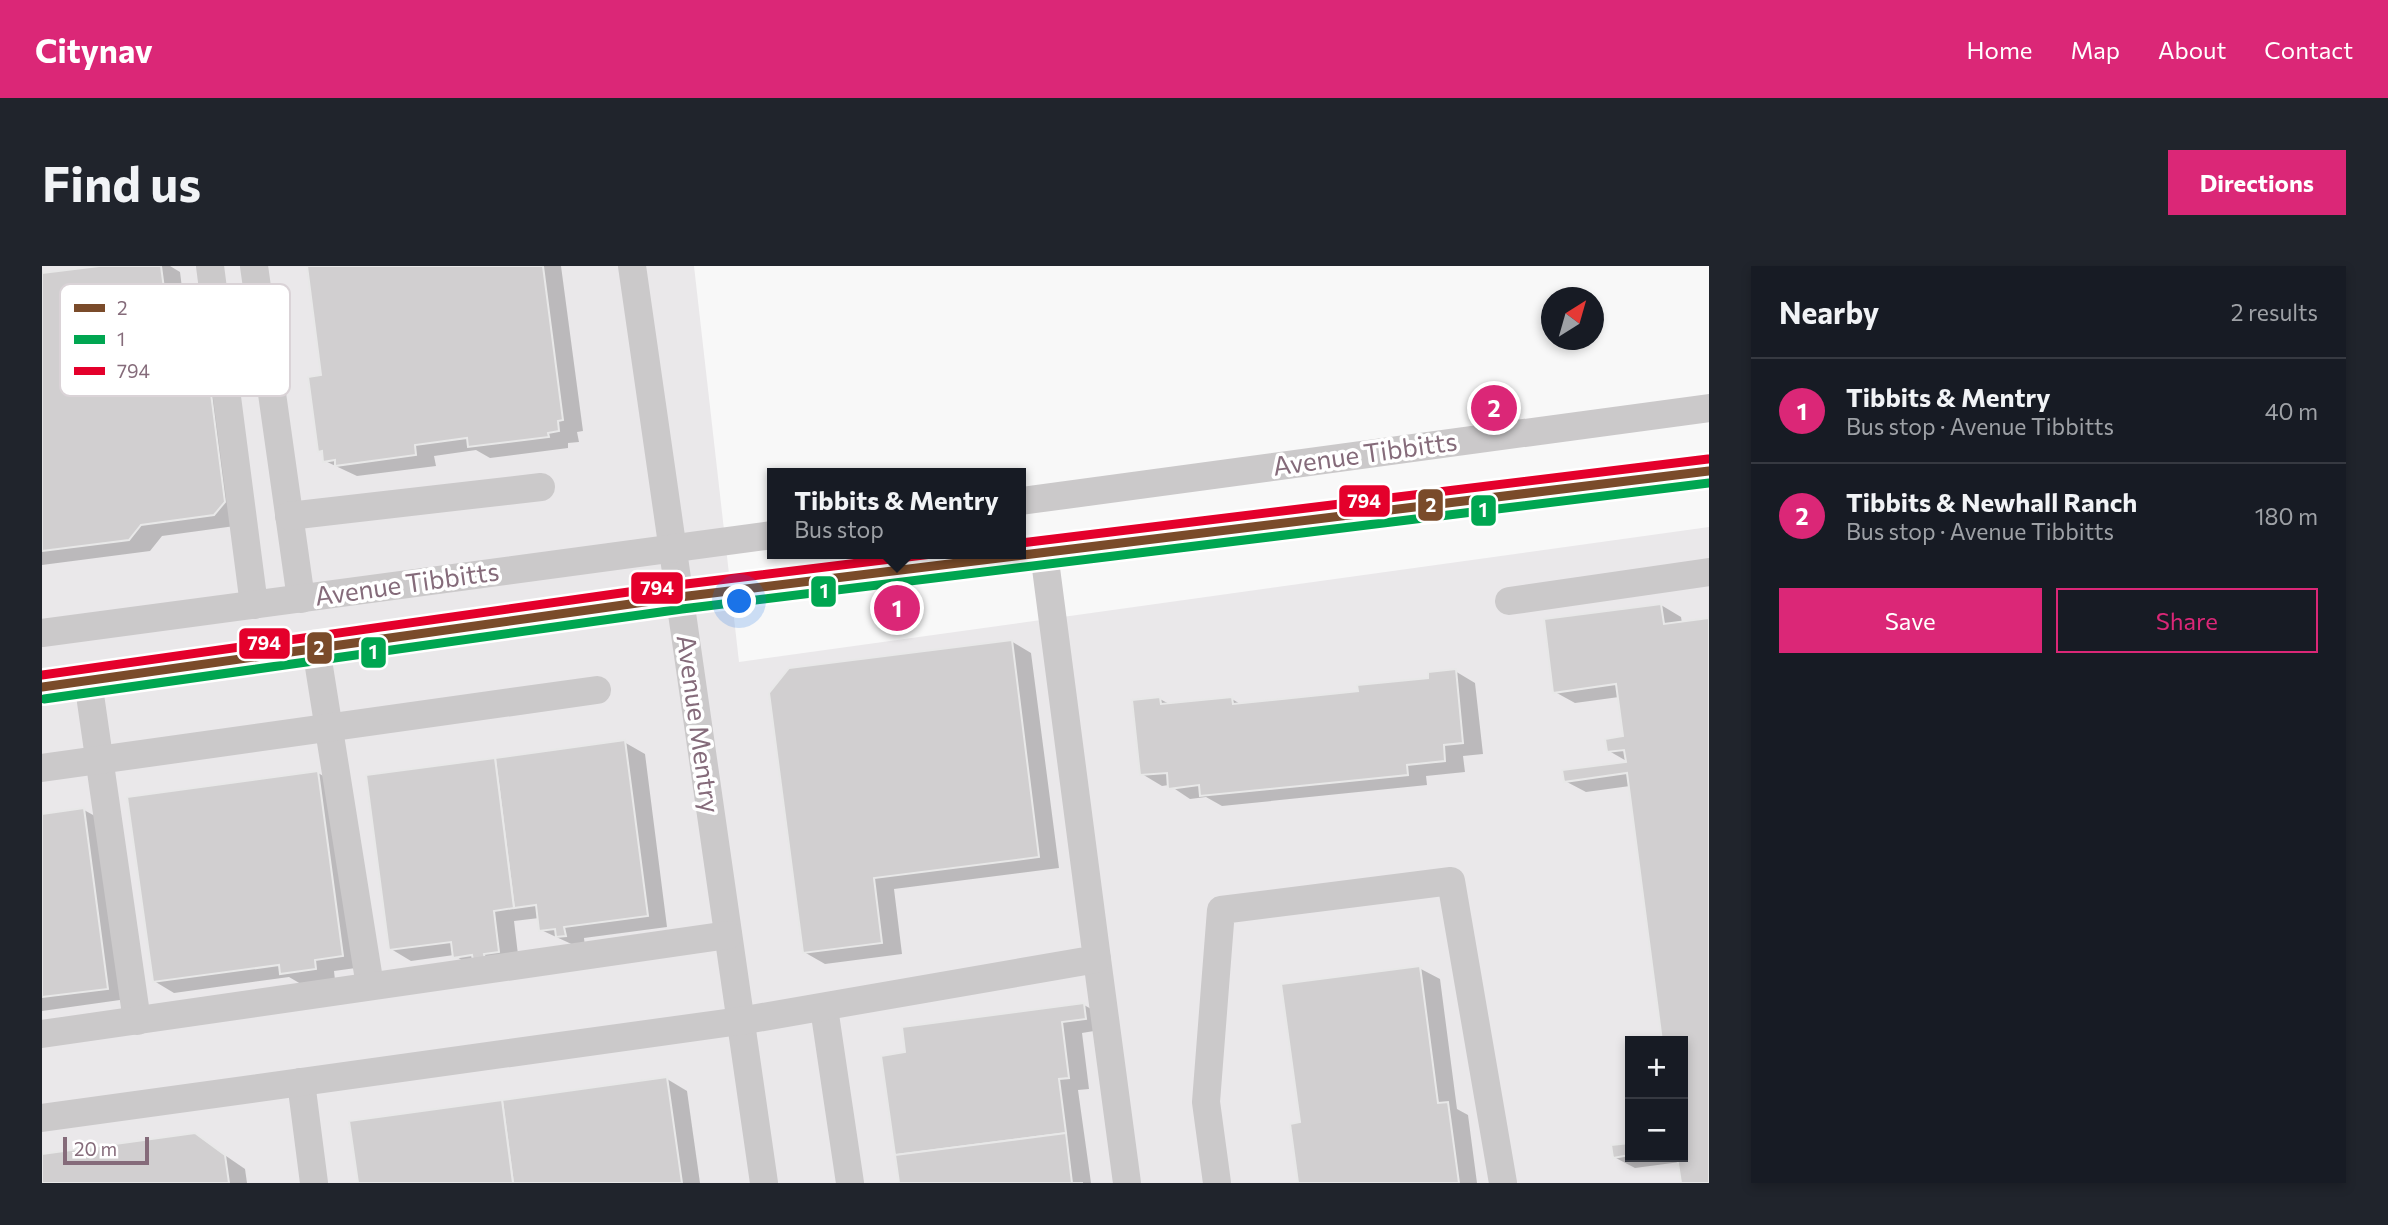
<!DOCTYPE html>
<html lang="en">
<head>
<meta charset="utf-8">
<style>
  body { margin:0; font-family:Commissioner,sans-serif; background:#20242c; color:#f1f3f6 }
  .controls { position:absolute; right:21px; bottom:21px; display:grid; overflow:hidden; border-radius:0px; box-shadow:0 4px 10px #0003 }
  .controls button { width:63px; height:63px; display:grid; place-items:center; padding:0; border:0; border-bottom:2px solid #363941; background:#171b24; color:#f1f3f6; font:35px sans-serif }
  .compass { position:absolute; left:1499px; top:21px; width:63px; height:63px; border-radius:50%; background:#171b24; box-shadow:0 4px 10px #0003; rotate:37deg }
  .scale { position:absolute; left:21px; bottom:18px; width:86px; box-sizing:border-box; padding-left:7px; border:4px solid #856b7a; border-top:0; font-size:19px; line-height:24px; white-space:nowrap; color:#856b7a; -webkit-text-stroke:5px #fff; paint-order:stroke }
  .you { position:absolute; left:698px; top:336px; width:24px; height:24px; margin:-18px; border:5px solid #fff; border-radius:50%; background:#1a73e8; box-shadow:0 0 0 10px #1a73e833 }
  .badge { display:grid; place-items:center; width:46px; height:46px; border-radius:50%; background:#db2777; color:#fff; font-size:23px; font-weight:700 }
  .pin { position:absolute; translate:-50% -50%; border:4px solid #fff; box-shadow:0 2px 7px #0006 }
  .popup { position:absolute; left:725px; top:202px; width:259px; height:91px; box-sizing:border-box; display:grid; place-content:center; border-radius:0px; background:#171b24; filter:drop-shadow(0 2px 5px #0005); font-size:23px; white-space:nowrap; color:#9ea1a6 }
  .popup b { font-size:26px; color:#f1f3f6 }
  .popup::after { content:''; position:absolute; left:50%; top:100%; margin-left:-14px; border:14px solid transparent; border-top-color:#171b24 }
  .list { margin:0; padding:0; list-style:none }
  h2 { display:flex; justify-content:space-between; align-items:center; height:91px; margin:0; padding:0 28px; font-size:30px }
  h2 small { font-size:23px; font-weight:400; color:#9ea1a6 }
  .list li { display:grid; grid-template-columns:46px 1fr auto; gap:21px; align-items:center; box-sizing:border-box; height:105px; padding:0 28px; border-top:2px solid #363941 }
  .list b { display:block; font-size:26px; white-space:nowrap }
  .list p { margin:0; font-size:23px; white-space:nowrap; color:#9ea1a6 }
  .list em { font-size:23px; font-style:normal; color:#9ea1a6 }
  .actions { display:flex; gap:14px; padding:21px 28px }
  .actions a { flex:1; padding:16px 0; border:2px solid #db2777; border-radius:0px; text-align:center; font-size:24px; color:#db2777 }
  .actions .main { background:#db2777; color:#fff }
  .map { position:relative; flex:none; width:1667px; height:917px; overflow:hidden; border-radius:0px }
  header { display:flex; align-items:center; gap:42px; box-sizing:border-box; height:98px; padding:0 35px; background:#db2777; color:#fff }
  header strong { font-size:33px }
  nav { display:flex; gap:38px; margin-inline-start:auto; font-size:24px }
  .intro { display:flex; align-items:center; justify-content:space-between; box-sizing:border-box; height:168px; padding:0 42px }
  h1 { margin:0; font-size:49px }
  .button { padding:18px 32px; border-radius:0px; background:#db2777; color:#fff; font-size:24px; font-weight:700 }
  main { display:flex; gap:42px; padding:0 42px }
  aside { flex:1; background:#171b24; border-radius:0px; box-shadow:0 4px 10px #0003 }
  .map>svg:first-child { display:block }
  .built { fill:#eae8ea; fill-rule:evenodd }
  .shadow { fill:#0003 }
  .building { fill:#d1cfd0; stroke:#e8e8e8; stroke-width:2 }
  .lines { fill:none; stroke-linecap:round; stroke-linejoin:round }
  .minor { stroke:#cbc9ca; stroke-width:28 }
  .bus-1-casing { stroke:#fff; stroke-width:14 }
  .bus-2-casing { stroke:#fff; stroke-width:14 }
  .bus-3-casing { stroke:#fff; stroke-width:14 }
  .bus-1 { stroke:#7a4b2a; stroke-width:9 }
  .bus-2 { stroke:#00a651; stroke-width:9 }
  .bus-3 { stroke:#e4002b; stroke-width:9 }
  .labels { text-anchor:middle; stroke-width:7; stroke-linejoin:round; paint-order:stroke }
  .street-label { font-size:26px; fill:#856b7a; stroke:#fff }
  .key { fill:#fff; stroke:#dad3d7; stroke-width:2 }
  .key-label { font-size:19px; fill:#856b7a }
  .line-badge { stroke:#fff; stroke-width:2.5 }
  .badge-label { font-size:19px; text-anchor:middle; font-weight:bold; fill:#fff }
</style>
</head>
<body>
<header>
<strong>Citynav</strong>
<nav><a>Home</a><a>Map</a><a>About</a><a>Contact</a></nav>
</header>
<div class="intro"><h1>Find us</h1><a class="button">Directions</a></div>
<main>
<div class="map">
<svg width="1667" height="917" viewBox="0 0 1667 917">
  <rect width="100%" height="100%" fill="#f8f8f8"/>
  <path class="built" d="M0 0H652L697 396 1667 261V917H0ZM1588 775H1641V891H1588Z"/>
  <g class="shadow">
    <path d="M71 0H128L138 6 141 30 155 28 176 40 193 260 120 270 108 285 0 299V9Z"/>
    <path d="M267 0H519L541 165 535 166 537 176 526 177V182L448 192 434 184 392 190 394 200 315 210 283 195 282 187 277 185 281 111Z"/>
    <path d="M1619 339 1639 351 1640 357 1667 354V917H1640L1638 896 1593 902 1572 891 1571 881 1588 879V891H1641V775H1622L1588 520 1544 526 1523 515 1588 497 1567 485 1583 472 1577 431 1533 437 1513 426Z"/>
    <path d="M969 375 989 387 1017 602 852 623 860 688 783 698 762 686Z"/>
    <path d="M1413 405 1433 417 1441 488 1421 490 1423 506 1384 510 1385 519 1180 540 1164 531 1148 533 1127 519 1120 520 1100 508 1118 433 1129 439 1190 433 1200 439 1318 427 1388 413Z"/>
    <path d="M582 476 603 488 625 661 542 672 543 681H536L499 664 497 652 472 655 477 697 433 703 412 689 369 695 349 683Z"/>
    <path d="M276 507 296 518 321 701 292 705 293 714 259 718 247 711 132 727 112 715Z"/>
    <path d="M42 544 62 555 85 733 0 745V549Z"/>
    <path d="M1377 702 1398 713 1415 843 1426 849 1435 917H1258L1260 858Z"/>
    <path d="M1042 739 1062 750 1064 763 1040 767 1047 823 1036 824 1049 917H858L865 788Z"/>
    <path d="M625 813 645 825 658 917H317Z"/>
    <path d="M152 868 203 903 205 917H0V889Z"/>
  </g>
  <g class="building">
    <path d="M57 0H119L123 30 156 26 183 236 172 249 99 259 87 274 0 285V7Z"/>
    <path d="M265 0H501L521 154 516 155 517 165 506 167 507 171 426 181 425 172 373 179 374 189 293 200V194L281 196 280 185 276 186 266 111 279 109Z"/>
    <path d="M1619 338 1622 358 1667 352V917H1639L1635 891H1641V775H1620L1585 507 1522 516 1520 504 1584 496 1582 484 1565 486 1563 473 1581 470 1574 418 1511 427 1502 353Z"/>
    <path d="M970 374 997 591 832 612 840 677 761 687 727 427 747 402Z"/>
    <path d="M1414 403 1421 477 1402 479 1403 495 1365 499 1366 509 1158 530 1157 519 1126 523 1125 507 1098 509 1090 434 1118 431 1119 438 1190 431 1191 438 1316 425 1315 419 1386 412V406Z"/>
    <path d="M583 474 606 650 522 661 524 670 514 671 513 663 497 665 494 639 472 642 453 492Z"/>
    <path d="M453 492 472 642 452 645 457 686 442 688 443 693 431 694 430 689 411 692 409 676 347 684 324 509Z"/>
    <path d="M276 505 301 690 273 694 274 703 238 708 237 699 111 716 85 531Z"/>
    <path d="M42 542 66 723 0 731V548Z"/>
    <path d="M1378 700 1396 837 1406 836 1417 917H1256L1248 858 1258 856 1239 718Z"/>
    <path d="M1042 737 1044 753 1020 756 1027 812 1017 813 1024 867 853 889 839 790 863 786 860 761Z"/>
    <path d="M625 811 640 917H471L460 834Z"/>
    <path d="M460 834 471 917H316L307 855Z"/>
    <path d="M153 867 183 889 187 917H0V888Z"/>
    <path d="M1024 867 1030 917H1041H857L853 889Z"/>
    <path d="M1588 877V889L1571 892 1569 879Z"/>
  </g>
  <g class="lines">
    <g class="minor">
      <path d="M168 0 212 339"/>
      <path d="M212 0 259 333"/>
      <path d="M590 0 722 917"/>
      <path d="M979 235 1667 142"/>
      <path d="M247 250 499 221"/>
      <path d="M1467 335 1667 306"/>
      <path d="M0 367 731 269"/>
      <path d="M274 382 328 720"/>
      <path d="M46 415 95 755"/>
      <path d="M0 421 638 331 1667 205"/>
      <path d="M0 502 555 424"/>
      <path d="M1055 693 1085 917"/>
      <path d="M782 742 808 917"/>
      <path d="M0 768 686 669"/>
      <path d="M259 816 272 917"/>
      <path d="M0 852 698 755 1055 693 1002 287"/>
      <path d="M1175 917 1164 836 1179 644 1409 615 1461 917"/>
    </g>
    <g class="bus-1-casing">
      <path id="bus-1" d="M0 421 638 331 1667 205"/>
    </g>
    <g class="bus-2-casing">
      <path id="bus-2" d="M2 433 640 343 1667 217"/>
    </g>
    <g class="bus-3-casing">
      <g id="bus-3">
        <path d="M979 277 1666 193"/>
        <path d="M0 409 636 319 890 288"/>
      </g>
    </g>
    <use href="#bus-1" class="bus-1"/>
    <use href="#bus-2" class="bus-2"/>
    <use href="#bus-3" class="bus-3"/>
  </g>
  <g class="labels">
    <g class="street-label">
      <text transform="translate(1323 188) rotate(-8)" y="9">Avenue Tibbitts</text>
      <text transform="translate(365 318) rotate(-8)" y="9">Avenue Tibbitts</text>
      <text transform="translate(656 458) rotate(82)" y="9">Avenue Mentry</text>
    </g>
  </g>
  <rect x="18" y="18" width="230" height="112" rx="10" class="key"/>
  <rect x="32" y="38" width="31" height="8" fill="#7a4b2a"/>
  <rect x="32" y="69" width="31" height="9" fill="#00a651"/>
  <rect x="32" y="101" width="31" height="8" fill="#e4002b"/>
  <g class="key-label">
    <text x="75" y="49">2</text>
    <text x="75" y="80">1</text>
    <text x="75" y="112">794</text>
  </g>
  <g class="line-badge">
    <rect x="1296" y="218" width="53" height="34" rx="7" fill="#e4002b"/>
    <rect x="1375" y="222" width="27" height="34" rx="7" fill="#7a4b2a"/>
    <rect x="1428" y="228" width="27" height="33" rx="7" fill="#00a651"/>
    <rect x="588" y="305" width="54" height="34" rx="7" fill="#e4002b"/>
    <rect x="768" y="309" width="27" height="33" rx="7" fill="#00a651"/>
    <rect x="196" y="361" width="53" height="33" rx="7" fill="#e4002b"/>
    <rect x="264" y="365" width="27" height="34" rx="7" fill="#7a4b2a"/>
    <rect x="318" y="370" width="27" height="33" rx="7" fill="#00a651"/>
  </g>
  <g class="badge-label">
    <text x="1322" y="242">794</text>
    <text x="1389" y="246">2</text>
    <text x="1441" y="251">1</text>
    <text x="615" y="329">794</text>
    <text x="782" y="332">1</text>
    <text x="222" y="384">794</text>
    <text x="277" y="389">2</text>
    <text x="331" y="393">1</text>
  </g>
</svg>
<div class="controls">
<button>+</button>
<button>−</button>
</div>
<svg class="compass" viewBox="-18 -18 36 36"><path d="M0-13l5 13h-10z" fill="#e53935"/><path d="M0 13l5-13h-10z" fill="#9ea1a6"/></svg>
<div class="scale">20 m</div>
<div class="you"></div>
<div class="pin badge" style="left:855px;top:342px">1</div>
<div class="popup"><b>Tibbits &amp; Mentry</b>Bus stop</div>
<div class="pin badge" style="left:1452px;top:142px">2</div>
</div>
<aside>
<h2>Nearby<small>2 results</small></h2>
<ul class="list">
<li><span class="badge">1</span><div><b>Tibbits &amp; Mentry</b><p>Bus stop · Avenue Tibbitts</p></div><em>40 m</em></li>
<li><span class="badge">2</span><div><b>Tibbits &amp; Newhall Ranch</b><p>Bus stop · Avenue Tibbitts</p></div><em>180 m</em></li>
</ul>
<div class="actions"><a class="main">Save</a><a>Share</a></div>
</aside>
</main>
</body>
</html>
